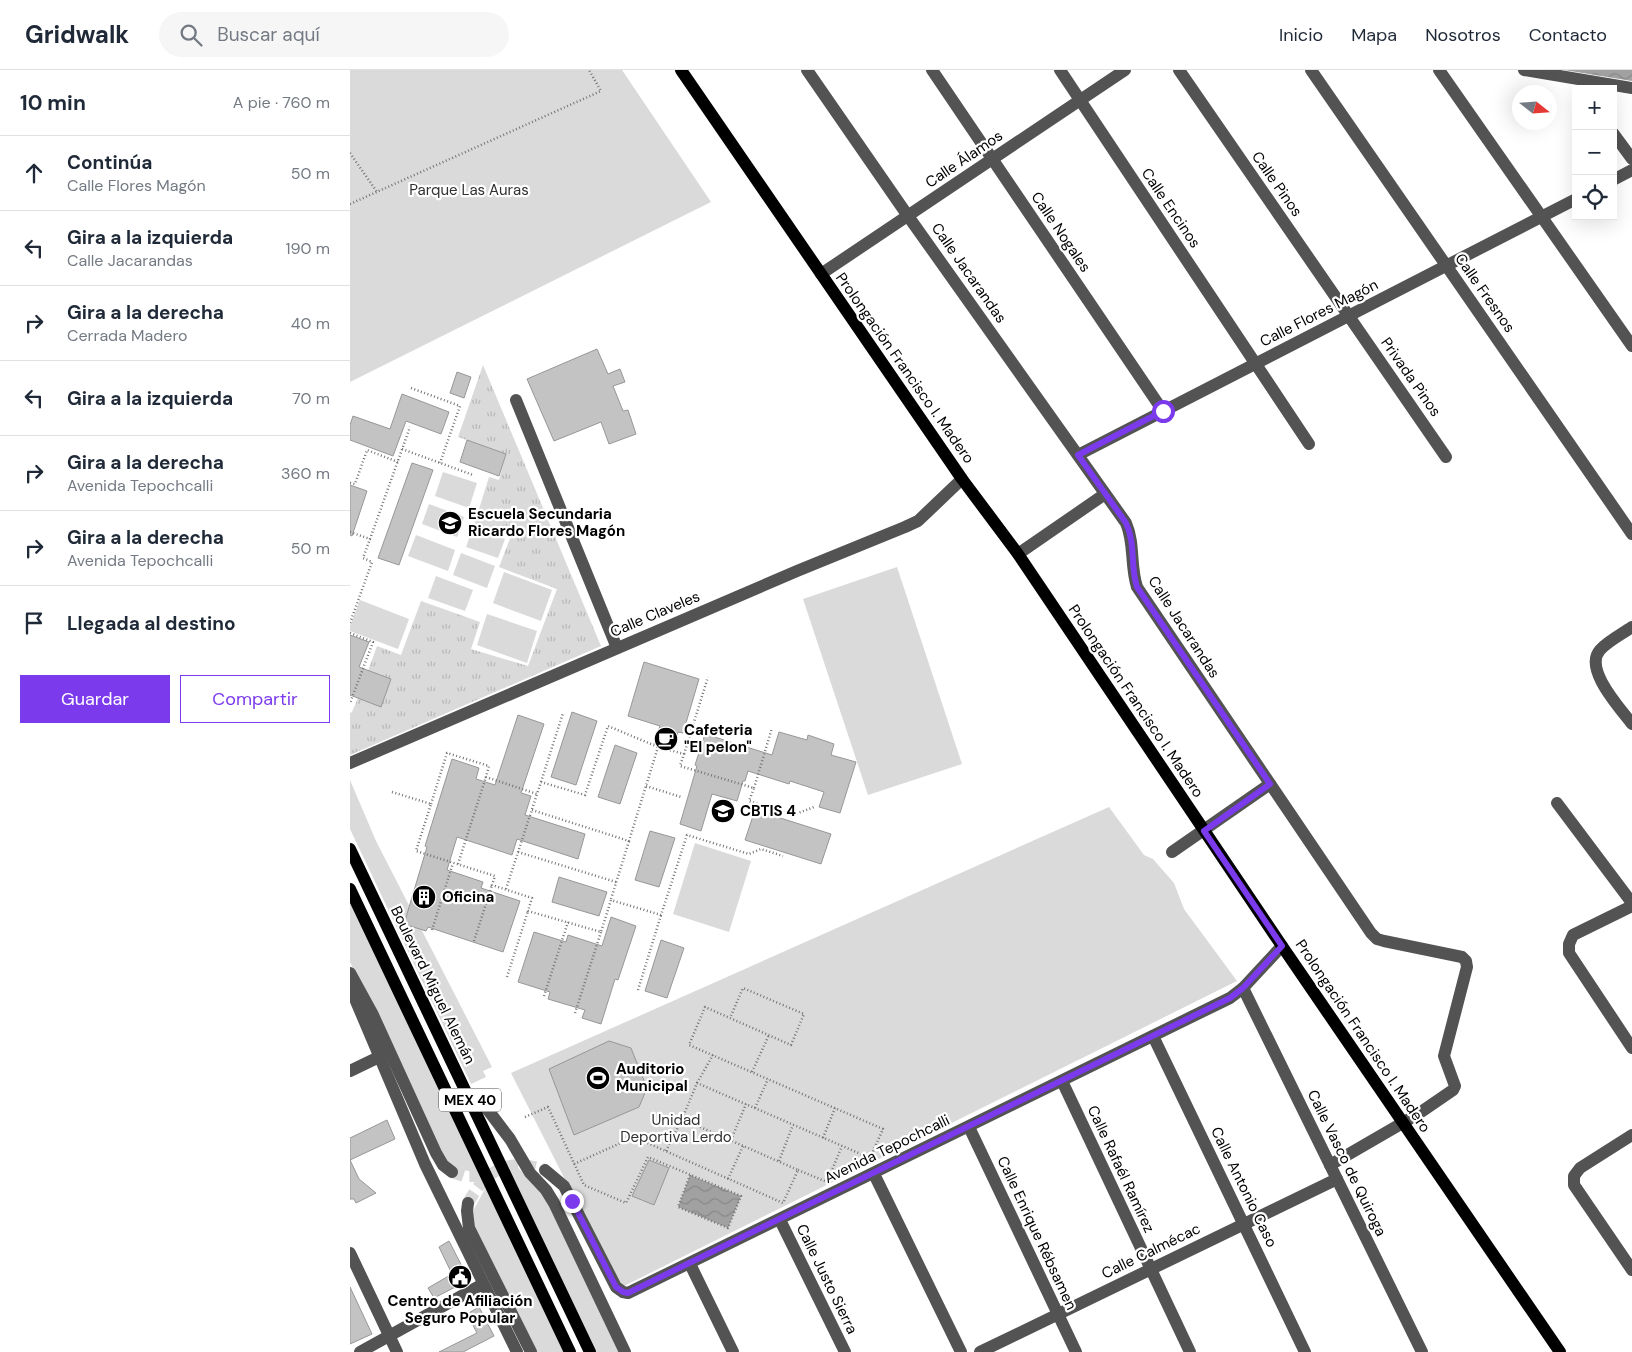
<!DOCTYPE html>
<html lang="es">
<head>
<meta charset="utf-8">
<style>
  body { margin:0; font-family:"DM Sans",sans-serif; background:#f6f6f7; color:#1f2937 }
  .controls { position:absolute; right:15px; top:15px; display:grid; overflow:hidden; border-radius:0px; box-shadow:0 5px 20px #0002 }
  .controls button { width:45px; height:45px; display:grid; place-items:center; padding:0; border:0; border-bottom:1px solid #e0e1e3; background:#fff; color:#1f2937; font:25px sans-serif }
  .compass { position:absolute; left:1162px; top:15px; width:45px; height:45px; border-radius:50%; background:#fff; box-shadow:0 5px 20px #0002; rotate:107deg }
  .stop { position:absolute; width:15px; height:15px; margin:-11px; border:4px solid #7c3aed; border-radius:50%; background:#fff }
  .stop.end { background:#7c3aed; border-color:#fff; box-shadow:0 1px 5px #0008 }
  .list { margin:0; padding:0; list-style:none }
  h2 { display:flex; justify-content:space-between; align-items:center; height:65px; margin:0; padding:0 20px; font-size:21px }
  h2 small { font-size:16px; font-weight:400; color:#747a83 }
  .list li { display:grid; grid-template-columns:32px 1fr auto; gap:15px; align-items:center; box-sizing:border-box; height:75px; padding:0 20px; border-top:1px solid #e0e1e3 }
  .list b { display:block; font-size:19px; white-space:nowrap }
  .list p { margin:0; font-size:16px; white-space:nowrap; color:#747a83 }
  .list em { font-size:16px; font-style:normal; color:#747a83 }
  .actions { display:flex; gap:10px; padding:15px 20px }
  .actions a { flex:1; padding:11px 0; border:1px solid #7c3aed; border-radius:0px; text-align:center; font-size:18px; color:#7c3aed }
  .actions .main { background:#7c3aed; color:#fff }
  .icon { flex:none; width:28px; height:28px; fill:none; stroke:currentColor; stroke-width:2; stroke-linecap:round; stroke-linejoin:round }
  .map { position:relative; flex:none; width:1282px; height:1282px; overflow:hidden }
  header { display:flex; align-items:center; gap:30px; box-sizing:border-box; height:70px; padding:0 25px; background:#fff; border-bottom:1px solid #e0e1e3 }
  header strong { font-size:24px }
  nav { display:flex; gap:28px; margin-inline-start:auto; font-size:18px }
  .search { width:350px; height:45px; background:#f6f6f7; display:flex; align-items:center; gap:12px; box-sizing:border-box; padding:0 18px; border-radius:28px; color:#747a83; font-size:19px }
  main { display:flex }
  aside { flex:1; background:#fff }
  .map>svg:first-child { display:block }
  .grass { fill:url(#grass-tufts) }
  .park { fill:#dadada }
  .water { fill:url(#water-waves) }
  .building { fill:#c3c3c3; stroke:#979797 }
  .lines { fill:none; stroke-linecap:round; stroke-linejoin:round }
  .minor-tunnel { stroke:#d9d9d9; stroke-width:12; stroke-dasharray:12 6; stroke-linecap:butt }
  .path { stroke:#757575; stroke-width:2.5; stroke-dasharray:1 2.5; stroke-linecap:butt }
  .minor { stroke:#535353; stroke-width:12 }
  .major { stroke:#000; stroke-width:12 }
  .route { stroke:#7c3aed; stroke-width:6 }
  .labels { text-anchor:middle; stroke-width:4.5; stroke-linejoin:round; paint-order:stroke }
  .shield { fill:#fff; stroke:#4c4c4c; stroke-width:1 }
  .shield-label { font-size:14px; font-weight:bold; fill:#000 }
  .street-label { font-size:15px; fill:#000; stroke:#fff }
  .park-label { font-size:15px; fill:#313131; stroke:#fff }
  .poi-label { font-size:15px; font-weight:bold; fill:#000; stroke:#fff; text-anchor:start }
</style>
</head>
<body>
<header>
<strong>Gridwalk</strong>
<div class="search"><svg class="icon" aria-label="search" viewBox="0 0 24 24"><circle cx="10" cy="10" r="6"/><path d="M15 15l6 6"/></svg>Buscar aquí</div>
<nav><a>Inicio</a><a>Mapa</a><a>Nosotros</a><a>Contacto</a></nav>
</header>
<main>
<aside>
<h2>10 min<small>A pie · 760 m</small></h2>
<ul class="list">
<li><svg class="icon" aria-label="ahead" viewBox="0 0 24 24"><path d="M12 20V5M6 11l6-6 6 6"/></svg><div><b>Continúa</b><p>Calle Flores Magón</p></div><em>50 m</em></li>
<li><svg class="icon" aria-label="left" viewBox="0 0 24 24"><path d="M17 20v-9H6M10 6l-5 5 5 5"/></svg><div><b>Gira a la izquierda</b><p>Calle Jacarandas</p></div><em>190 m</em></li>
<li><svg class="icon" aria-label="right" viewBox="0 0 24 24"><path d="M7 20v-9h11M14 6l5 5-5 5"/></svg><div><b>Gira a la derecha</b><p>Cerrada Madero</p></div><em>40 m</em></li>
<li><svg class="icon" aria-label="left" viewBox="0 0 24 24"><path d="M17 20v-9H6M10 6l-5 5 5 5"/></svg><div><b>Gira a la izquierda</b></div><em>70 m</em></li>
<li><svg class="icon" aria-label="right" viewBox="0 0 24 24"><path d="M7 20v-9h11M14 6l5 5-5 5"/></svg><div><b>Gira a la derecha</b><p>Avenida Tepochcalli</p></div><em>360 m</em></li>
<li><svg class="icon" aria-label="right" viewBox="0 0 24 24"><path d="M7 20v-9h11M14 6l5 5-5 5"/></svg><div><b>Gira a la derecha</b><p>Avenida Tepochcalli</p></div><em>50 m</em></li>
<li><svg class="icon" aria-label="arrive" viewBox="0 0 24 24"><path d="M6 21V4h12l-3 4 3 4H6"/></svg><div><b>Llegada al destino</b></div></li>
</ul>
<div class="actions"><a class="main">Guardar</a><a>Compartir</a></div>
</aside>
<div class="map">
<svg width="1282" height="1282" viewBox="0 0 1282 1282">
  <defs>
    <pattern id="grass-tufts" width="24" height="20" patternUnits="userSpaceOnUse" patternTransform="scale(1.25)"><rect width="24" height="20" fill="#dadada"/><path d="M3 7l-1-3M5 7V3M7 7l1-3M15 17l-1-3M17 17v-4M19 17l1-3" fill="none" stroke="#b9b9b9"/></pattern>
    <pattern id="water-waves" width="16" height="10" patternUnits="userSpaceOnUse" patternTransform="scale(1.25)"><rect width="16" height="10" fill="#a1a1a1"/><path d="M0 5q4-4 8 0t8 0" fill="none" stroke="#898989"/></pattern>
  </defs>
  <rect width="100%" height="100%" fill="#fff"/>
  <path class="grass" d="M133 295 251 576 0 685V643L2 642 8 628 31 636 41 610 18 601 27 576 51 585 71 531 130 552 121 579 178 596 207 519 149 497 161 466 124 455 139 407 149 410 156 384 108 367Z"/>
  <g class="park">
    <path d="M0 0H272L361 132 0 312Z"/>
    <path d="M93 402 127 413 119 438 85 426Z"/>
    <path d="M79 434 114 447 107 467 72 454Z"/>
    <path d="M123 458 155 469 148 488 116 477Z"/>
    <path d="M66 465 105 480 98 501 58 486Z"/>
    <path d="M111 483 145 496 137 518 103 505Z"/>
    <path d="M547 497 612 694 518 725 453 529Z"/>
    <path d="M154 502 202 520 191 551 143 533Z"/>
    <path d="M86 506 123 520 115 541 78 528Z"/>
    <path d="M10 530 59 549 48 579 0 561V556Z"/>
    <path d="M137 544 187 561 177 593 127 575Z"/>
    <path d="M0 710 26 771 142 997 133 1001 136 1007 121 1014 0 759Z"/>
    <path d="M759 737 794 785 803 789 824 813 834 839 887 911 270 1218 161 1003Z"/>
    <path d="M345 773 401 791 379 862 323 844Z"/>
    <path d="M0 829 130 1104 106 1098 96 1091 0 892Z"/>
    <path d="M161 1095 166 1096 195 1124 270 1282H243L158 1100Z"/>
    <path d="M137 1115 217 1282H185L124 1159 122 1143Z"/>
  </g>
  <g class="water">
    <path d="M1214 0H1282V11Z"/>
    <path d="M340 1105 391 1126 378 1158 328 1137Z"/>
  </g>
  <g class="building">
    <path d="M247 279 258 304 270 299 275 312 263 316 273 341 278 340 286 364 259 374 251 352 204 371 177 309Z"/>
    <path d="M107 302 121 307 114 328 100 323Z"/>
    <path d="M52 324 99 342 91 364 56 351 43 386 0 370V355L3 346 40 359Z"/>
    <path d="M117 370 156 384 149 406 110 392Z"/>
    <path d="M62 393 83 400 49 495 28 488Z"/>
    <path d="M0 415 17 421 2 466 0 465Z"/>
    <path d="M0 565 19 572 9 597 41 609 31 637 0 625Z"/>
    <path d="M294 592 349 609 333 663 328 662 322 679 304 674 310 656 278 646Z"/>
    <path d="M222 642 247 651 226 715 201 707Z"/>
    <path d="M168 645 194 654 171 723 181 726 175 745 235 764 228 789 167 769 162 785 107 767 97 800 133 812 131 818 170 831 153 882 78 857 76 861 54 854 77 777 75 776 102 689 129 698 126 709 145 715Z"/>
    <path d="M429 662 457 670 458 665 484 674 481 685 506 692 490 743 469 737 474 722 440 711 439 714 398 701 395 711H393L387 731 362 724 351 761 330 754 347 696 345 695 355 664 422 685Z"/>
    <path d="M265 675 287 683 270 734 248 727Z"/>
    <path d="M405 740 481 764 471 794 395 770Z"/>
    <path d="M300 761 325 768 309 817 285 810Z"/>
    <path d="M209 807 257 822 249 846 202 832Z"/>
    <path d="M261 847 286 856 268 910 265 909 251 954 232 948 235 940 198 929 200 922 168 912 184 862 216 872 218 865 252 876Z"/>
    <path d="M311 870 334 878 317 928 295 921Z"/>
    <path d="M259 971 281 978 297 1018 289 1037 224 1065 199 999Z"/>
    <path d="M37 1050 45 1069 0 1090 9 1109 26 1123 6 1133 4 1129H0V1068Z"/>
    <path d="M299 1090 319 1098 304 1135 282 1126Z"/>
    <path d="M99 1171 119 1210 84 1228 78 1218 102 1204 89 1177Z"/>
    <path d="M0 1217 22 1264 0 1274Z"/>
    <path d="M129 1237 144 1266 113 1282H89L127 1263 117 1244Z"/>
  </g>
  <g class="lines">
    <g class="minor-tunnel">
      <path d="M102 1102 114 1106H138"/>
      <path d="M118 1133C137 1099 157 1088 195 1100"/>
    </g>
    <g class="path">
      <path d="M0 83 27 122"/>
      <path d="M0 134 251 21 239 0"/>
      <path d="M61 318 110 336 90 393"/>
      <path d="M52 379 123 405"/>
      <path d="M0 413 5 414 17 380 48 392"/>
      <path d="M0 462 20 469 60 357"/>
      <path d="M0 553 22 492 13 488 20 469"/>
      <path d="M0 563 23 572 0 633"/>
      <path d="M334 684 358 607"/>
      <path d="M191 712 213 643"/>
      <path d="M296 716 331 727"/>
      <path d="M404 718 422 658"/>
      <path d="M42 722 81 734 66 781 145 806 142 815 182 828 178 841 251 862 261 830 311 845 337 765 399 784 411 779 433 786"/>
      <path d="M81 734 97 683 139 696 136 707 187 724 191 712 235 725 258 656 308 677 334 684 330 696 404 718 399 731 443 745 464 737"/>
      <path d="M182 740 279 771 308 677"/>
      <path d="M168 782 266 812"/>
      <path d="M108 794 136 707"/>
      <path d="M156 819 187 724"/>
      <path d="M261 829 279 771"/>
      <path d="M82 860 103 793"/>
      <path d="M124 871 142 815"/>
      <path d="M157 907 178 841"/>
      <path d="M288 920 311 845"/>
      <path d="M194 926 218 852"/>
      <path d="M225 943 251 862"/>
      <path d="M402 1002 419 965"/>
      <path d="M347 1013 363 985"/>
      <path d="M405 1038 418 1009"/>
      <path d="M175 1047 198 1037 234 1115 276 1133 298 1087 391 1126 378 1158 328 1137 340 1105"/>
      <path d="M473 1068 485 1038"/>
      <path d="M381 1070 396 1034"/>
      <path d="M316 1081 332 1049"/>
      <path d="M429 1091 443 1055"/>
      <path d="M224 1094 284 1067 433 1133 448 1100 332 1049 347 1013 520 1088 533 1059 339 975 355 937 441 975 454 944 393 918 380 948"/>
      <path d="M448 1100 477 1112 492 1076"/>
      <path d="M378 1109 393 1076"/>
    </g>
    <g class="minor">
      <path d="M457 0 558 146 776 453C785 474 780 496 787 517L1021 863 1027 869 1034 871 1112 887 1116 891 1117 897 1094 986 1105 1016 1103 1020 1068 1044 980 1095"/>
      <path d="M582 0 813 341"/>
      <path d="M710 0 959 374"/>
      <path d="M829 0 1096 387"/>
      <path d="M961 0 1282 464"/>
      <path d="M1089 0 1282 276"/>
      <path d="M1174 0 1282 18"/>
      <path d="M1263 63 1282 89"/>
      <path d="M1263 110 1282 100"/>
      <path d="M471 204 775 0"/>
      <path d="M166 330 267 578"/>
      <path d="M728 385 1226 129"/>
      <path d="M668 484 755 424"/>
      <path d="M1282 557C1272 564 1258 571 1250 580 1233 599 1271 639 1282 654"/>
      <path d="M0 693 447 501 555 457 568 451 612 409"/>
      <path d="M1207 733 1282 833"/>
      <path d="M822 782 920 714"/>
      <path d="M1282 836 1223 865 1219 874V883L1282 978"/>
      <path d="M0 903 23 945 86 1083 93 1095 102 1102"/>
      <path d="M0 917 75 1094 167 1282"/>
      <path d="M893 918 1072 1282"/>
      <path d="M803 966 955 1282"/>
      <path d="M0 1001 29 987"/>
      <path d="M712 1011 840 1282"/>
      <path d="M118 1026 138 1040 160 1069 180 1103 196 1120 204 1133 275 1282"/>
      <path d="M619 1057 726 1282"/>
      <path d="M1282 1065 1230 1098 1224 1106V1115L1282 1200"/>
      <path d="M195 1100 214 1116 266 1217 273 1222 278 1223 880 928 893 918 932 876"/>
      <path d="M524 1104 611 1282"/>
      <path d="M118 1133 117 1141 119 1158 181 1282"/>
      <path d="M430 1150 495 1282"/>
      <path d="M0 1183 47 1282"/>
      <path d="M340 1194 383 1282"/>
      <path d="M10 1282 133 1214"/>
      <path d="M630 1282 987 1109"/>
    </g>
    <g class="major">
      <path d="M331 0 612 409 668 484 932 876 1210 1282"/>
      <path d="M0 779 240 1282"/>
      <path d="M0 819 220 1282"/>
    </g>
  </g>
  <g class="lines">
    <path class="route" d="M222 1131 266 1217 273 1222 278 1223 880 928 893 918 932 876 854 761 920 714 787 517C780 496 786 474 776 453L728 385 813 341"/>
  </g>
  <defs>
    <g id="school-disc" transform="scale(1.25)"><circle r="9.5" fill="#000" stroke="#fff"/><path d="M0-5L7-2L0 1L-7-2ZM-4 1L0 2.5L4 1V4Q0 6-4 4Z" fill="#fff"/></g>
    <g id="cafe-disc" transform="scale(1.25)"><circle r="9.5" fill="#000" stroke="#fff"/><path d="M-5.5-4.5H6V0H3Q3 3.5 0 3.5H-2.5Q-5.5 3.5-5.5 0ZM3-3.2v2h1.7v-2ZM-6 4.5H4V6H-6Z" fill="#fff"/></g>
    <g id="university-disc" transform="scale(1.25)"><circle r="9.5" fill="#000" stroke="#fff"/><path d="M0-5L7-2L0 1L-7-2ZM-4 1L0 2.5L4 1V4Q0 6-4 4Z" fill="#fff"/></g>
    <g id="building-disc" transform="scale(1.25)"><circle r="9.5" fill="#000" stroke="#fff"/><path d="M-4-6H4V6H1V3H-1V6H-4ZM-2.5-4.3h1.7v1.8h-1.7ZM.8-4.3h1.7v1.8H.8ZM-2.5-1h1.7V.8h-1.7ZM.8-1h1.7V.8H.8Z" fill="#fff"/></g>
    <g id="stadium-disc" transform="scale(1.25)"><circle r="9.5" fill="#000" stroke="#fff"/><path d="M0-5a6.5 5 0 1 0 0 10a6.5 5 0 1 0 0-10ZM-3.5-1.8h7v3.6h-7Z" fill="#fff"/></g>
    <g id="civic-disc" transform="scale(1.25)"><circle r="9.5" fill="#000" stroke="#fff"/><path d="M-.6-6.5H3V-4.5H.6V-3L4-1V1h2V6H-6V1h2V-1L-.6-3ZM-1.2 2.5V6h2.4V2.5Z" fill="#fff"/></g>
  </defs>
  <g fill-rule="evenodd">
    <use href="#school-disc" x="100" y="453"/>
    <use href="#cafe-disc" x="316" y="669"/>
    <use href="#university-disc" x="373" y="741"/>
    <use href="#building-disc" x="74" y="827"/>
    <use href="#stadium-disc" x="248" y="1008"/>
    <use href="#civic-disc" x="110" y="1207"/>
  </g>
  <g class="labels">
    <rect class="shield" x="89" y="1018.5" width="62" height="23" rx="4"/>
    <g class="shield-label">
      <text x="120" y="1035">MEX 40</text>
    </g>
    <g class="street-label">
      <text transform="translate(614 89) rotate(-34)" y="5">Calle Álamos</text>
      <text transform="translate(927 114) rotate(55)" y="5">Calle Pinos</text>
      <text transform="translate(821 138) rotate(56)" y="5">Calle Encinos</text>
      <text transform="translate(711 162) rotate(56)" y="5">Calle Nogales</text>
      <text transform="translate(619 203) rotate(55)" y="5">Calle Jacarandas</text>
      <text transform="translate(1135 223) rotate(55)" y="5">Calle Fresnos</text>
      <text transform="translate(969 243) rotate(-27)" y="5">Calle Flores Magón</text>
      <text transform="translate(555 298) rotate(55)" y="5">Prolongación Francisco I. Madero</text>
      <text transform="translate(1061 307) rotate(55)" y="5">Privada Pinos</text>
      <text transform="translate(305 544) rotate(-23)" y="5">Calle Claveles</text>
      <text transform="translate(834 557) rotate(57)" y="5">Calle Jacarandas</text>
      <text transform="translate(786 631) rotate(56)" y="5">Prolongación Francisco I. Madero</text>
      <text transform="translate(83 915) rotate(64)" y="5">Boulevard Miguel Alemán</text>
      <text transform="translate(1013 966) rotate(56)" y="5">Prolongación Francisco I. Madero</text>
      <text transform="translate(537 1079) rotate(-26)" y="5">Avenida Tepochcalli</text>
      <text transform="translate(997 1093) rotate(64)" y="5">Calle Vasco de Quiroga</text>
      <text transform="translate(771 1099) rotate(65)" y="5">Calle Rafaél Ramírez</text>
      <text transform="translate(894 1117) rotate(64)" y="5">Calle Antonio Caso</text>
      <text transform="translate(687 1163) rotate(65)" y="5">Calle Enrique Rébsamen</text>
      <text transform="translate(801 1181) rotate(-26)" y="5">Calle Calmécac</text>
      <text transform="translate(477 1209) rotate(64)" y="5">Calle Justo Sierra</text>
    </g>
    <g class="park-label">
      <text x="119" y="125">Parque Las Auras</text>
      <text x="326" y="1055">Unidad<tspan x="326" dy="17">Deportiva Lerdo</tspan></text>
    </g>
    <g class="poi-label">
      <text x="118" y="449">Escuela Secundaria<tspan x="118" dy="17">Ricardo Flores Magón</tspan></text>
      <text x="334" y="665">Cafeteria<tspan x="334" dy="17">"El pelon"</tspan></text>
      <text x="390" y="746">CBTIS 4</text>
      <text x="92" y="832">Oficina</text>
      <text x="266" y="1004">Auditorio<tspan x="266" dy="17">Municipal</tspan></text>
      <text x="110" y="1236" text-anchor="middle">Centro de Afiliación<tspan x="110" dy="17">Seguro Popular</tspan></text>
    </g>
  </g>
</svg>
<div class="controls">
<button>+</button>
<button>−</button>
<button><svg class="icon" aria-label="locate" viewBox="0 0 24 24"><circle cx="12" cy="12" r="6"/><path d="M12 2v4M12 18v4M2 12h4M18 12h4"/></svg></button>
</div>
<svg class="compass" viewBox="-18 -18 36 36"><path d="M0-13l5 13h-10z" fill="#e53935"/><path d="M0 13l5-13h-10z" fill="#747a83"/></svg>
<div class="stop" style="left:813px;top:341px"></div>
<div class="stop end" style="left:222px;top:1131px"></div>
</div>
</main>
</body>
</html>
